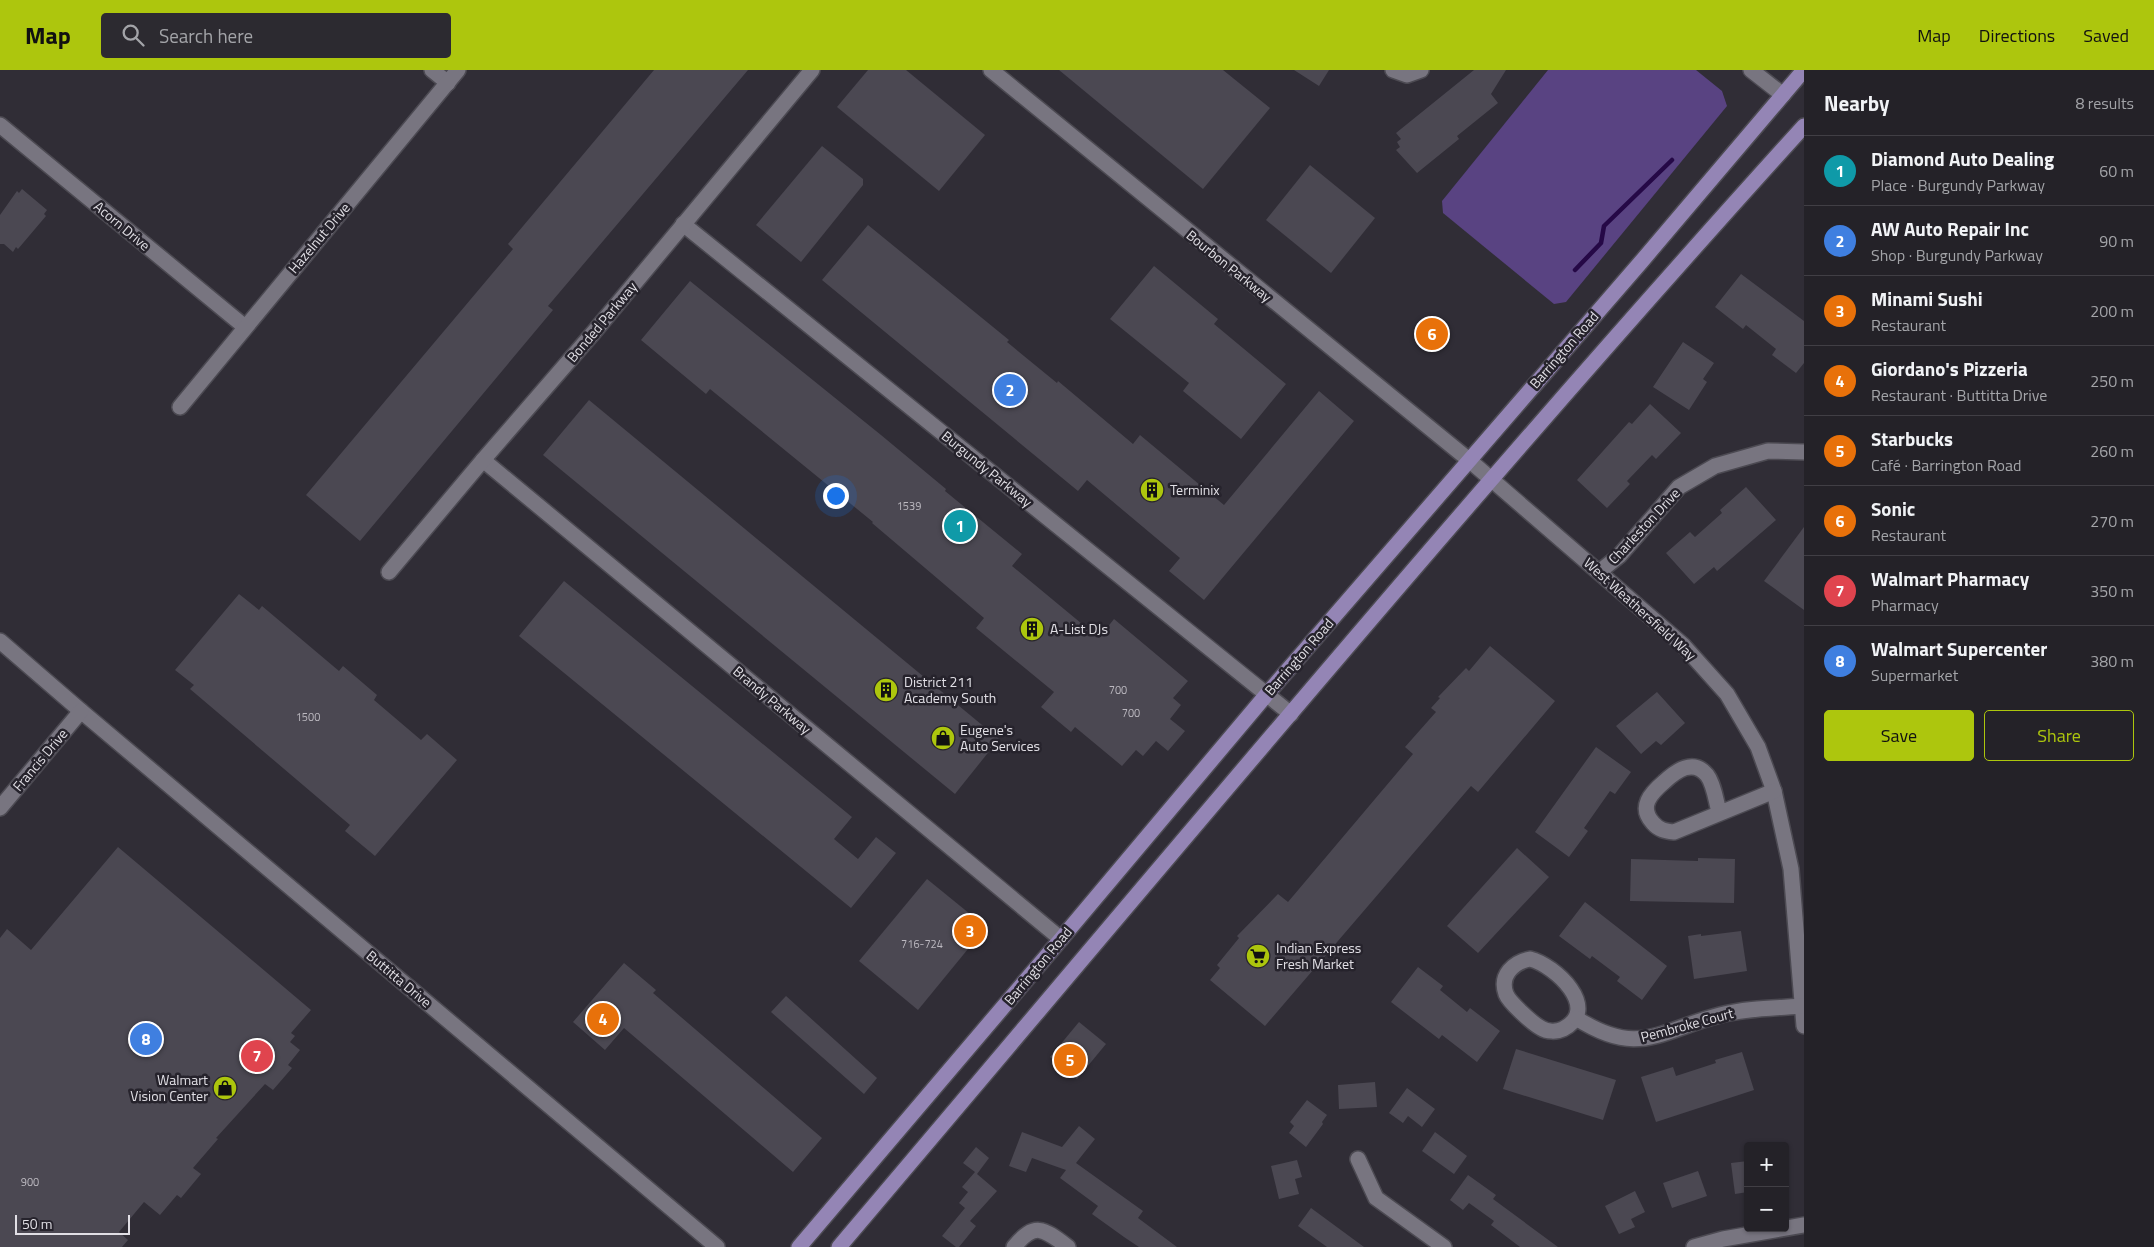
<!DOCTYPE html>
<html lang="en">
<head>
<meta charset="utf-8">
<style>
  body { margin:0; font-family:"Titillium Web",sans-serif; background:#2c2a30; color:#f1f3f6 }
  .controls { position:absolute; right:15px; bottom:15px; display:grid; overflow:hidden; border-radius:5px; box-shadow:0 1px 4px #0004 }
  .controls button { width:45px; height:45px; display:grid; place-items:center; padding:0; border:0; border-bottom:1px solid #413f45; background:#242228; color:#f1f3f6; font:25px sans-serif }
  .scale { position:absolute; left:15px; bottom:12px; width:115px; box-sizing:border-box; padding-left:5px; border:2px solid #e1dfe5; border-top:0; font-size:14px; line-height:18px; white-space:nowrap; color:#e1dfe5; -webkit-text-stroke:4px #26232c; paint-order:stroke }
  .you { position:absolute; left:835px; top:425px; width:18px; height:18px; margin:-12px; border:4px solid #fff; border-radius:50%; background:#1a73e8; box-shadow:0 0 0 8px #1a73e833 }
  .badge { display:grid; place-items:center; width:32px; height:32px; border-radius:50%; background:#adc60d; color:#fff; font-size:16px; font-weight:700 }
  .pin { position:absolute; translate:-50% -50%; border:2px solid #fff; box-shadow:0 1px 5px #0006 }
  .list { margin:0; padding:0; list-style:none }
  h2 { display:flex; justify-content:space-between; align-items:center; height:65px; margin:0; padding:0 20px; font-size:21px }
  h2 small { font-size:16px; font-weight:400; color:#a3a4a8 }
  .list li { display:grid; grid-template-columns:32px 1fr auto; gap:15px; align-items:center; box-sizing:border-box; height:70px; padding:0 20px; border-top:1px solid #413f45 }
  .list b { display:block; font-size:19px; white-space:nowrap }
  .list p { margin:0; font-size:16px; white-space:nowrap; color:#a3a4a8 }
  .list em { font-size:16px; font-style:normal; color:#a3a4a8 }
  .actions { display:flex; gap:10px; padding:15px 20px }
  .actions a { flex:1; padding:11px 0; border:1px solid #adc60d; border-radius:5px; text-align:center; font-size:18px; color:#adc60d }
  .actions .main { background:#adc60d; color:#111 }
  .icon { flex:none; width:28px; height:28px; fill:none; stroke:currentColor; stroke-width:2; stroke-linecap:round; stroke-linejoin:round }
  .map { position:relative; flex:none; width:1804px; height:1177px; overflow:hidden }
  header { display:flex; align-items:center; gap:30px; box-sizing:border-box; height:70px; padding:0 25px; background:#adc60d; color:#111 }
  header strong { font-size:24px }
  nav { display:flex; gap:28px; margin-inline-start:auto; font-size:18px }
  .search { width:350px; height:45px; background:#2c2a30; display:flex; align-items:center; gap:12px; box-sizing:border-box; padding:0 18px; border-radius:5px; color:#a3a4a8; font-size:19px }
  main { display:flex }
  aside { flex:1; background:#242228 }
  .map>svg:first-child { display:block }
  .green { fill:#594382 }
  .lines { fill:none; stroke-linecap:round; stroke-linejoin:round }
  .stream { stroke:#250846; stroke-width:4.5 }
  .building { fill:#4b4852 }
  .minor-casing { stroke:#4c4a52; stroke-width:18 }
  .major-casing { stroke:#4c4a52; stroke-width:18 }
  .minor { stroke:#787580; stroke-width:15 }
  .major { stroke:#9485b5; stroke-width:15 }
  .labels { text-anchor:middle; stroke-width:5; stroke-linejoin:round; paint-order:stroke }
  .number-label { font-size:11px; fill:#bcb9c0 }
  .street-label { font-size:14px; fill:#e1dfe5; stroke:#26232c }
  .poi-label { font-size:14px; fill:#e1dfe5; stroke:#26232c; text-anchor:start }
</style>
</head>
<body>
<header>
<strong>Map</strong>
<div class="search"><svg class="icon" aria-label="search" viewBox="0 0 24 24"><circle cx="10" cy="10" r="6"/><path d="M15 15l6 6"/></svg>Search here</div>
<nav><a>Map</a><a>Directions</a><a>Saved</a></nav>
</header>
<main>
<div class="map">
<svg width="1804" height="1177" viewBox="0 0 1804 1177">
  <rect width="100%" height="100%" fill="#302d36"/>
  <path class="green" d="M1548 0H1696L1722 21 1727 36 1566 232 1554 234 1443 143 1442 131Z"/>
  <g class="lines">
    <path class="stream" d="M1575 200 1601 173 1604 156 1672 90"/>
  </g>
  <g class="building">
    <path d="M654 0H748L548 236 553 240 360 471 306 425 513 179 508 174Z"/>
    <path d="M868 0H906L985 65 939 121 837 37Z"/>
    <path d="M1059 0H1223L1270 38 1203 119Z"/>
    <path d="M1294 0H1329L1319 16Z"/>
    <path d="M1474 0H1506L1491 24 1498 33 1457 66 1459 69 1417 103 1396 80 1400 77 1397 72 1401 69 1396 63Z"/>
    <path d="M822 76 863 109V115L801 192 756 155Z"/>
    <path d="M1310 95 1375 148 1331 203 1266 150Z"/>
    <path d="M22 119 47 140 44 144 46 146 18 179 16 177 13 182 4 174H0V145L17 121 19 123Z"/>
    <path d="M868 155 1009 270 1007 272 1057 313 1058 311 1133 374 1140 365 1224 435 1319 321 1354 351 1204 530 1169 501 1180 488 1087 410 1078 421 822 210Z"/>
    <path d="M1154 196 1218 249 1214 254 1286 314 1241 369 1183 321 1189 313 1110 249Z"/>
    <path d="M1741 204 1804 251V293L1796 303 1772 285 1776 279 1746 255 1743 259 1715 237Z"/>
    <path d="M690 211 881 365 946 419 945 421 1022 484 1012 496 1099 568 1114 549 1188 611 1173 628 1181 635 1170 649 1185 661 1168 681 1156 671 1143 686 1136 680 1122 696 1075 657 1071 662 1041 637 1054 622 976 558 984 548 872 453 873 452 748 350 710 319 706 324 641 270Z"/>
    <path d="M1683 272 1714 293 1703 309 1707 312 1689 340 1653 317Z"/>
    <path d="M589 330 999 669 955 724 543 385Z"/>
    <path d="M1650 334 1681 363 1656 389 1652 385 1627 411 1630 414 1607 438 1577 410 1629 352 1632 354Z"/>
    <path d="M1746 417 1776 450 1717 501 1714 497 1694 514 1666 483 1690 462 1695 467 1722 443 1720 440Z"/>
    <path d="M1804 457V540L1764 511Z"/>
    <path d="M564 511 852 747 834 769 858 789 876 767 896 783 851 838 519 566Z"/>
    <path d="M239 524 259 540 262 536 339 601 343 596 377 625 374 630 421 670 427 664 457 690 375 786 345 761 350 755 190 619 194 615 175 600Z"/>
    <path d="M1490 576 1555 631 1478 722 1471 716 1265 956 1210 910 1220 898 1217 895 1239 868 1237 866 1278 824 1288 832 1413 684 1405 677 1436 642 1431 638 1440 628 1438 627 1466 598 1469 601Z"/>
    <path d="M1657 622 1685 653 1661 675 1656 671 1641 684 1616 656Z"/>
    <path d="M1596 677 1631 702 1615 724 1610 721 1584 758 1588 761 1569 787 1535 762Z"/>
    <path d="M118 777 311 940 291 963 295 966 290 972 300 980 288 995 292 998 273 1020 265 1014 216 1068 218 1069 193 1098 201 1104 181 1128 177 1125 160 1145 144 1132 119 1162 128 1170 122 1177H0V868L7 859 31 880Z"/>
    <path d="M1517 778 1549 807 1478 883 1447 856Z"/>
    <path d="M1698 788 1735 789 1734 833 1630 831 1631 789 1698 791Z"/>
    <path d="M927 809 986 857 918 940 859 891Z"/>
    <path d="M1585 832 1667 896 1642 930 1617 911 1620 907 1592 886 1590 889 1559 866Z"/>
    <path d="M1741 861 1747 901 1694 909 1688 866 1701 864V866Z"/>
    <path d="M624 893 656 920 653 923 822 1068 793 1102 624 958 605 980 573 952Z"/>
    <path d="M1418 897 1443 916 1440 920 1467 942 1470 938 1500 961 1477 992 1442 965 1439 969 1391 932Z"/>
    <path d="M786 926 877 1008 864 1024 771 942Z"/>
    <path d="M1079 952 1106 974 1077 1009 1050 987Z"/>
    <path d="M1516 979 1616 1010 1603 1050 1503 1019Z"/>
    <path d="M1742 982 1754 1020 1656 1052 1641 1007 1673 997 1676 1006 1716 993 1715 990Z"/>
    <path d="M1375 1012 1377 1037 1339 1039 1338 1015Z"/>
    <path d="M1407 1018 1435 1039 1422 1057 1408 1046 1403 1053 1389 1043Z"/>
    <path d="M1307 1030 1327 1045 1322 1052 1323 1054 1306 1077 1289 1063 1294 1056 1290 1052Z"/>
    <path d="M1079 1056 1095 1069 1076 1093 1143 1141 1138 1148 1177 1177H1139L1124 1167 1092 1144 1098 1136 1060 1108 1066 1100 1032 1088 1026 1102 1009 1096 1022 1062 1062 1077Z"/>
    <path d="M1435 1062 1467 1086 1454 1104 1422 1081Z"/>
    <path d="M976 1077 989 1088 977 1104 997 1121 970 1151 976 1156 959 1177H956L942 1166 965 1138 959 1133 968 1122 962 1117 975 1102 963 1093Z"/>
    <path d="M1297 1090 1302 1107 1295 1109 1299 1124 1279 1129 1271 1096Z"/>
    <path d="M1748 1091V1122L1735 1124 1731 1093Z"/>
    <path d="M1698 1101 1707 1126 1672 1138 1663 1113Z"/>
    <path d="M1468 1105 1496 1125 1493 1129 1558 1177H1520L1491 1155 1494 1151 1469 1133 1463 1140 1450 1130Z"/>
    <path d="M1635 1121 1645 1142 1631 1149 1635 1157 1619 1164 1605 1136Z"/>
    <path d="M1311 1138 1364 1177H1327L1298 1156Z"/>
  </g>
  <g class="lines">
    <g class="minor-casing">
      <g id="minor">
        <path d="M432 0 448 13"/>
        <path d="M991 0 1469 390 1683 575 1727 624 1758 677 1774 721 1791 799 1804 956"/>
        <path d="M1393 0 1407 5 1421 0"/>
        <path d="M1751 0 1783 25"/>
        <path d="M0 55 245 257"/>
        <path d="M683 154 1291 644"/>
        <path d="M180 337 458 0"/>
        <path d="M483 390 1061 869"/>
        <path d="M389 502 483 390 594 262 812 0"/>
        <path d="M1599 502 1619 486 1679 417 1715 396 1768 381 1804 382"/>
        <path d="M0 571 81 641 717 1177"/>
        <path d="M0 738 81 641"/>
        <path d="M1719 742C1716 731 1714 714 1707 705 1693 688 1676 701 1664 712 1651 723 1638 737 1653 753 1659 760 1665 761 1674 762L1774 721"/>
        <path d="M1530 889C1555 895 1602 939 1563 959 1557 962 1547 962 1541 958 1533 954 1509 932 1506 924 1499 905 1514 892 1530 889Z"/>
        <path d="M1576 948C1639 988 1658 961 1720 945 1747 938 1777 938 1804 936"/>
        <path d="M1358 1089 1376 1128 1444 1177"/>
        <path d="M1014 1177C1035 1151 1044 1159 1068 1177"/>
        <path d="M1694 1177 1723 1169 1804 1155"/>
      </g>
    </g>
    <g class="major-casing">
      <g id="major">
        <path d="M799 1177 1061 869 1267 624 1641 192 1804 0"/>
        <path d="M839 1177C1158 801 1473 421 1804 56"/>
      </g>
    </g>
    <use href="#minor" class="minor"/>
    <use href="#major" class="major"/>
  </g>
  <defs>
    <g id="building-disc" transform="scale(1.25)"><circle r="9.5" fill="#adc60d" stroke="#26232c"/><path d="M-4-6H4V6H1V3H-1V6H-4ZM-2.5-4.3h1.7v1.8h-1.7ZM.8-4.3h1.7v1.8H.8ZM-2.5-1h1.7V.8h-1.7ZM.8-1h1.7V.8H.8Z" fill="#111"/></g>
    <g id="shop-disc" transform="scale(1.25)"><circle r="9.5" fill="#adc60d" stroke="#26232c"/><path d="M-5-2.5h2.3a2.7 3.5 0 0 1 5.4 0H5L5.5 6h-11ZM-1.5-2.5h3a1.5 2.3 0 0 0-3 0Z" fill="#111"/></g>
    <g id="supermarket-disc" transform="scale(1.25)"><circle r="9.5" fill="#adc60d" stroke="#26232c"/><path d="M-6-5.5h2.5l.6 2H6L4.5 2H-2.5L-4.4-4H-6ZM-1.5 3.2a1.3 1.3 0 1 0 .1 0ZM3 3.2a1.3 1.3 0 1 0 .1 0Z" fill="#111"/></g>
  </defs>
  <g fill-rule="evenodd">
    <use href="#building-disc" x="1152" y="420"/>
    <use href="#building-disc" x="1032" y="559"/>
    <use href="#building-disc" x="886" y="620"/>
    <use href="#shop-disc" x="943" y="668"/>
    <use href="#supermarket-disc" x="1258" y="886"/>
    <use href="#shop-disc" x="225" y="1018"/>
  </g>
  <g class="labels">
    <g class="number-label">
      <text x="909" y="440">1539</text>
      <text x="1118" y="624">700</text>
      <text x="1131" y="647">700</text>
      <text x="308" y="651">1500</text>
      <text x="922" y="878">716-724</text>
      <text x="30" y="1116">900</text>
    </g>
    <g class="street-label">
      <text transform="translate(122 156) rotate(40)" y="5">Acorn Drive</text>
      <text transform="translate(319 168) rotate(-50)" y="5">Hazelnut Drive</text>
      <text transform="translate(1229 196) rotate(39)" y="5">Bourbon Parkway</text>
      <text transform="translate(602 252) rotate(-50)" y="5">Bonded Parkway</text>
      <text transform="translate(1564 280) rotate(-49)" y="5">Barrington Road</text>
      <text transform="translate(987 399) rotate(39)" y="5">Burgundy Parkway</text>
      <text transform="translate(1644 456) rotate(-47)" y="5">Charleston Drive</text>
      <text transform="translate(1640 539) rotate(42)" y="5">West Weathersfield Way</text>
      <text transform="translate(1299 587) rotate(-49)" y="5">Barrington Road</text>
      <text transform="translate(772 630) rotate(40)" y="5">Brandy Parkway</text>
      <text transform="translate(40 690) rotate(-50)" y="5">Francis Drive</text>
      <text transform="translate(1038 896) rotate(-50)" y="5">Barrington Road</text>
      <text transform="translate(399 909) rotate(40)" y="5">Buttitta Drive</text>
      <text transform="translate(1687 955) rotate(-15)" y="5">Pembroke Court</text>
    </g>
    <g class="poi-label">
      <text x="1170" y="425">Terminix</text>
      <text x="1050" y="564">A-List DJs</text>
      <text x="904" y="617">District 211<tspan x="904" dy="16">Academy South</tspan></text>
      <text x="960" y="665">Eugene's<tspan x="960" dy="16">Auto Services</tspan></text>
      <text x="1276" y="883">Indian Express<tspan x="1276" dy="16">Fresh Market</tspan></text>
      <text x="208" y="1015" text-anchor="end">Walmart<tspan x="208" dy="16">Vision Center</tspan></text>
    </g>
  </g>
</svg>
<div class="controls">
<button>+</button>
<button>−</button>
</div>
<div class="scale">50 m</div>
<div class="you"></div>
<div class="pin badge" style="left:960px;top:456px;background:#0f9aa8">1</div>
<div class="pin badge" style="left:1010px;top:320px;background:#3f7fe0">2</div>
<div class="pin badge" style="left:970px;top:861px;background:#e8710a">3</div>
<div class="pin badge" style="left:603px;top:949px;background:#e8710a">4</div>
<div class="pin badge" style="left:1070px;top:990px;background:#e8710a">5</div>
<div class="pin badge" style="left:1432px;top:264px;background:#e8710a">6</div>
<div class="pin badge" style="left:257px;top:986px;background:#e0444e">7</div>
<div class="pin badge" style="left:146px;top:969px;background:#3f7fe0">8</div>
</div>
<aside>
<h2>Nearby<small>8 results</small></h2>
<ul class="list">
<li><span class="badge" style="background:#0f9aa8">1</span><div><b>Diamond Auto Dealing</b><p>Place · Burgundy Parkway</p></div><em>60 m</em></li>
<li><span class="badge" style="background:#3f7fe0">2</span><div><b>AW Auto Repair Inc</b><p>Shop · Burgundy Parkway</p></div><em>90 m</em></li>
<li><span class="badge" style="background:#e8710a">3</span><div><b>Minami Sushi</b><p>Restaurant</p></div><em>200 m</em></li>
<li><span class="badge" style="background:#e8710a">4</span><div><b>Giordano's Pizzeria</b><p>Restaurant · Buttitta Drive</p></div><em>250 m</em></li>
<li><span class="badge" style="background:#e8710a">5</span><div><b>Starbucks</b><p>Café · Barrington Road</p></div><em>260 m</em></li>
<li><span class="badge" style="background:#e8710a">6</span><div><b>Sonic</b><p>Restaurant</p></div><em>270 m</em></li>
<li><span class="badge" style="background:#e0444e">7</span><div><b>Walmart Pharmacy</b><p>Pharmacy</p></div><em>350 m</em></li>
<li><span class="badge" style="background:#3f7fe0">8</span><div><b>Walmart Supercenter</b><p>Supermarket</p></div><em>380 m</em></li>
</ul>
<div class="actions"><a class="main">Save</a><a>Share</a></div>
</aside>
</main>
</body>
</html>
